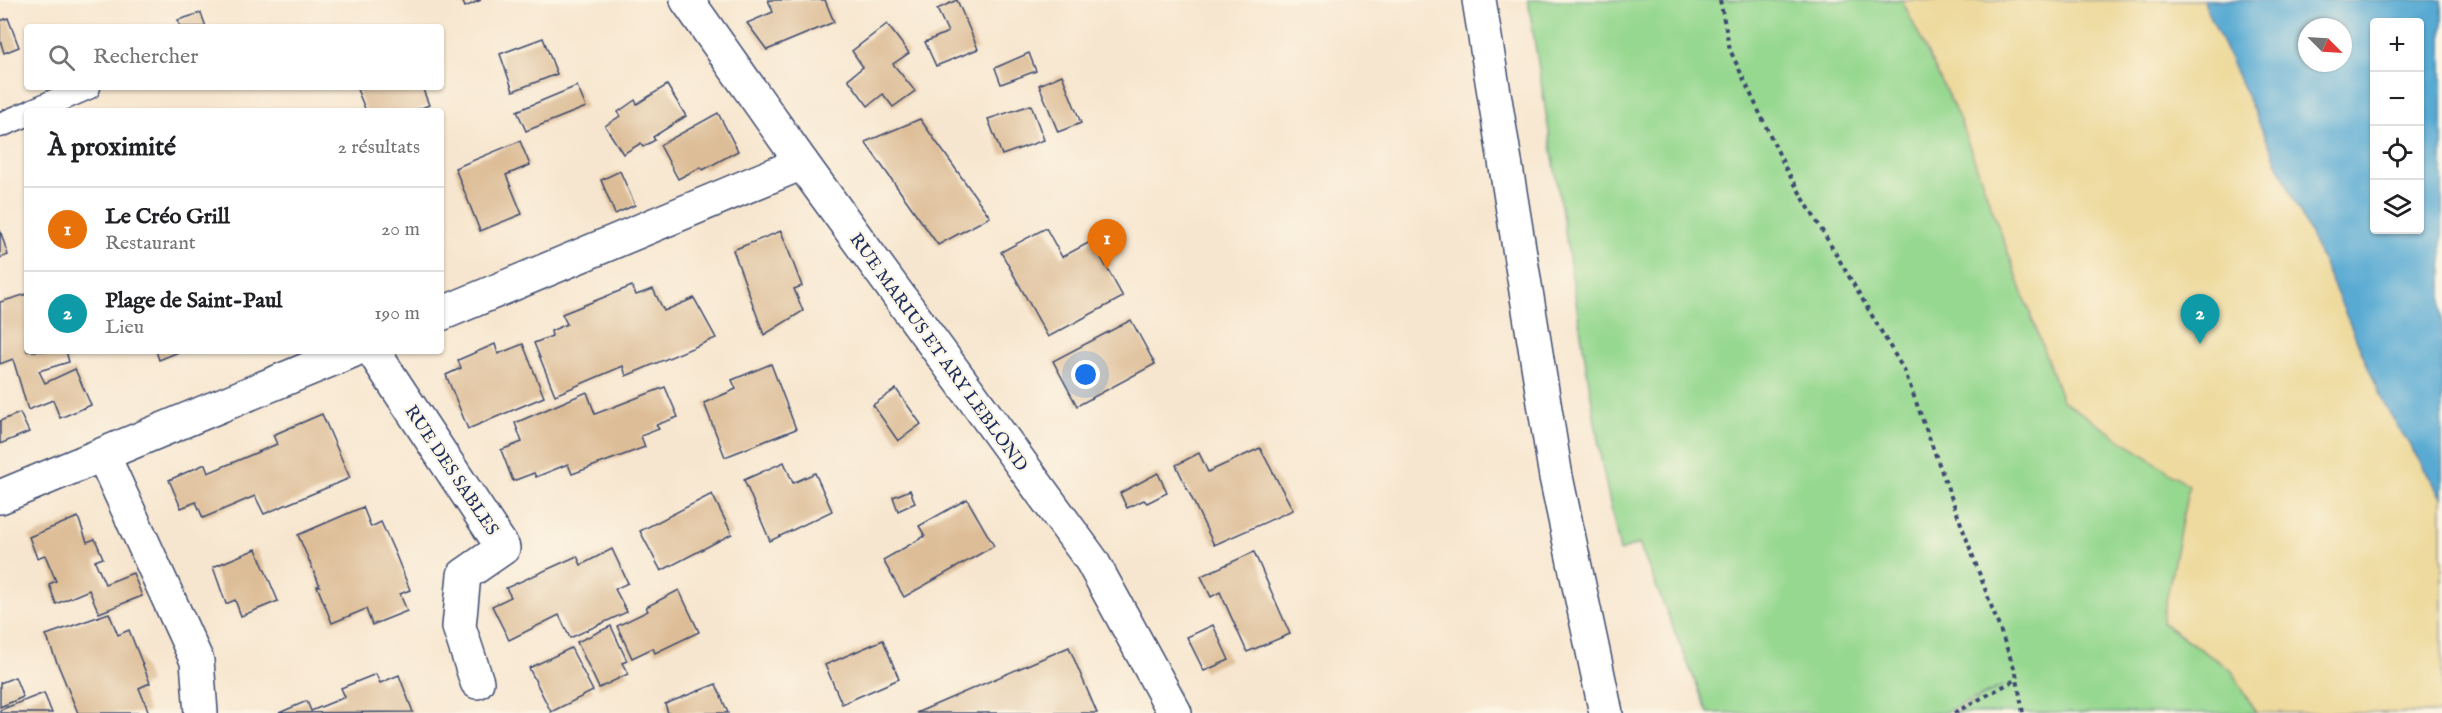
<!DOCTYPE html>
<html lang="fr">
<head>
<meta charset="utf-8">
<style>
  body { margin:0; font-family:"IM FELL English",serif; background:#f6f6f6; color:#202124 }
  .controls { position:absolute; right:18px; top:18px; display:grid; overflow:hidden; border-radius:6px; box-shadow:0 2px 4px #0004 }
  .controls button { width:54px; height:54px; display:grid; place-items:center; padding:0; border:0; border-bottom:2px solid #e0e0e0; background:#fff; color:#202124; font:30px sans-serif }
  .compass { position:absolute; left:2298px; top:18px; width:54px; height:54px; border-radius:50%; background:#fff; box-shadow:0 2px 4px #0004; rotate:114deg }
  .you { position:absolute; left:1086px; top:375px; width:21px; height:21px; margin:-15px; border:4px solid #fff; border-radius:50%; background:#1a73e8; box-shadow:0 0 0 9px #1a73e833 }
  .badge { display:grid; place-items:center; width:39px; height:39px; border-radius:50%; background:#0b8043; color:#fff; font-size:20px; font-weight:700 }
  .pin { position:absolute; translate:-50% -50px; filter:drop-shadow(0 2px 3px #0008) }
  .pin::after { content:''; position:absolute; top:32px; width:21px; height:18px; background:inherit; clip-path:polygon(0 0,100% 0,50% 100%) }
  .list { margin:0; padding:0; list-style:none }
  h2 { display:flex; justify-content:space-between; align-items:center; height:78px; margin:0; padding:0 24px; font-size:26px }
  h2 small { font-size:20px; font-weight:400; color:#757577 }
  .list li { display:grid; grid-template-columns:39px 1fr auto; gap:18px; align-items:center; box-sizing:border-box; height:84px; padding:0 24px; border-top:2px solid #e0e0e0 }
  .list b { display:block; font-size:22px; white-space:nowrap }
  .list p { margin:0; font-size:20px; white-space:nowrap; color:#757577 }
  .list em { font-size:20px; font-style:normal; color:#757577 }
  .icon { flex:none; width:33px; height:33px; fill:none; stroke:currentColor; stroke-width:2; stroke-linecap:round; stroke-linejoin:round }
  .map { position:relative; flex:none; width:2442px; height:713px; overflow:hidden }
  .search { position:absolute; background:#fff; box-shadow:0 2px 4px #0004; left:24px; top:24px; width:420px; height:66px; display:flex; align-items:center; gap:15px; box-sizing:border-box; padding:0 21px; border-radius:6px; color:#757577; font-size:22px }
  .panel { position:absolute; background:#fff; box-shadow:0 2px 4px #0004; left:24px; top:108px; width:420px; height:246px; border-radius:6px }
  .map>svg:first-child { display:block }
  .green { fill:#96d890; stroke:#588477; stroke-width:1.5 }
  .sand { fill:#eeda9e; stroke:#84847e; stroke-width:1.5 }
  .water { fill:#58aad3; stroke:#3a6c98; stroke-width:1.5; fill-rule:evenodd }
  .building { fill:#ddbd97 }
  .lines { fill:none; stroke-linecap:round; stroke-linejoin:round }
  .lane-casing { stroke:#3c4a6f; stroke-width:27 }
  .street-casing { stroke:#3c4a6f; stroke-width:36 }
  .secondary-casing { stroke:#3c4a6f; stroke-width:36 }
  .path { stroke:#3c4a6f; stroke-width:4; stroke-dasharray:4.5 4.5; stroke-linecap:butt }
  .lane { stroke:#fff; stroke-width:24 }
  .street { stroke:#fff; stroke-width:33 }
  .secondary { stroke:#fff; stroke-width:33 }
  .labels { text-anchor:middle; stroke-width:4.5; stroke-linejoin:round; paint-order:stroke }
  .street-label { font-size:18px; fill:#1b2f5e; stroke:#fcf5e5 }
</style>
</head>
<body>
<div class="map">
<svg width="2442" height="713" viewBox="0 0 2442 713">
  <rect width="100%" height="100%" fill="#fcf5e5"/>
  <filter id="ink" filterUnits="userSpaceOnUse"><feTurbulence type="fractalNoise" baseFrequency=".0167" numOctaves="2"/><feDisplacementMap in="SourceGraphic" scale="12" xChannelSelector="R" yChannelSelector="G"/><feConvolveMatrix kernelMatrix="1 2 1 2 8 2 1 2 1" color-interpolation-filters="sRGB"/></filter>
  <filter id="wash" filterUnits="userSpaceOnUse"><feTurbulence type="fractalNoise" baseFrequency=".008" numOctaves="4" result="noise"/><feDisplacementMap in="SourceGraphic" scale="24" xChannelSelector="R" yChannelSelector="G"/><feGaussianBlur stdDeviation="1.35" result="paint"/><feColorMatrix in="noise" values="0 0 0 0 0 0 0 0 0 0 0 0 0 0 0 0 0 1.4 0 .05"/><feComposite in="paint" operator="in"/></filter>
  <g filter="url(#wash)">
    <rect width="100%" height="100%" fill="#f7e6cf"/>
    <path class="green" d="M1528 0H1902L1959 118 2062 400 2189 485 2162 623 2232 671 2256 713H1954L2002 686 1943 713H1708L1639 544 1620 551 1602 465Z"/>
    <path class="sand" d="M1902 0H2203L2335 289 2384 404 2442 497V713H2256L2232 671 2162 622 2189 485 2062 400 1959 118Z"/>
    <path class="water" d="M2203 0H2442V497L2384 404 2335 289ZM2374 22H2420V230H2374ZM2307 27H2343V63H2307Z"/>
    <g id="blocks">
      <g class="building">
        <path d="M462 0H481L465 7Z"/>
        <path d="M768 0H825L834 22 767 50 747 23 773 12Z"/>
        <path d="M957 0 978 49 936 66 925 42 948 32 937 9Z"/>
        <path d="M201 13 206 27H180L178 20Z"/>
        <path d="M8 18 19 47 4 53 0 40V21Z"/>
        <path d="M887 24 909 53 893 64 915 91 893 107 883 94 868 106 848 79 863 67 852 51Z"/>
        <path d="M543 38 557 74 513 91 500 54Z"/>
        <path d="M1029 53 1036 71 1001 84 995 68Z"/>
        <path d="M1062 75 1081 123 1058 132 1039 85Z"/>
        <path d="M667 85 686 116 653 137 655 140 643 147 641 143 623 154 605 126 620 116 618 112 635 100 637 104Z"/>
        <path d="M577 86 586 107 526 131 517 111Z"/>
        <path d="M356 87H422L429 105 414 111H366Z"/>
        <path d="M1031 105 1044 140 1002 155 988 119Z"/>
        <path d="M718 113 738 151 703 170 701 167 678 179 660 145Z"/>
        <path d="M920 119 990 217 938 245 865 142Z"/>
        <path d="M520 141 530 165 506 175 522 214 480 231 455 168Z"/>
        <path d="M620 171 635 205 615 214 601 180Z"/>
        <path d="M1046 228 1062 257 1092 241 1123 297 1048 337 1001 252Z"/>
        <path d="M0 230 8 255 0 258Z"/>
        <path d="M781 231 802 286 794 289 803 311 764 335 733 250Z"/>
        <path d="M632 286 636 295 653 289 664 311 694 298 716 338 626 376 623 366 555 395 534 343 552 336 551 331 567 324 562 314Z"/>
        <path d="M27 294V351H66L69 362 39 371 45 383 75 369 91 405 60 418 53 400 28 410 13 359 0 364V302Z"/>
        <path d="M1131 320 1155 364 1077 406 1053 361Z"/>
        <path d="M495 344 498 354 523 344 544 397 468 429 446 375 461 368 458 360Z"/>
        <path d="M156 351H181L159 360Z"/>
        <path d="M771 364 796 429 725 457 704 403 736 389 732 380Z"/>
        <path d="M665 387 678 417 656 425 659 429 641 436 645 447 572 474 568 464 536 477 534 473 513 481 501 450 522 442 515 423 587 392 595 414Z"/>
        <path d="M896 389 921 424 898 441 873 405Z"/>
        <path d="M20 413 29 432 0 444V421Z"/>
        <path d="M322 414 350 478 264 514 255 496 203 518 196 502 181 508 169 480 205 464 208 473 277 444 273 435Z"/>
        <path d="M1260 448 1293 510 1214 545 1176 465 1199 453 1208 472Z"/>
        <path d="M784 462 793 483 815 473 832 511 770 541 744 480Z"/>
        <path d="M1158 473 1167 493 1147 503 1144 500 1127 508 1120 493Z"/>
        <path d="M910 490 915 503 898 511 893 497Z"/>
        <path d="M712 494 732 534 661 571 640 531Z"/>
        <path d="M967 499 994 546 904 597 883 560 925 536 919 526Z"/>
        <path d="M363 507 371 527 381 522 395 553 410 590 400 594 407 611 372 625 366 609 332 623 317 586H320L298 535Z"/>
        <path d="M78 517 87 542 95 539 103 558 95 561 105 584 133 573 142 596 99 613 89 590 56 604 49 584 56 581 45 555 37 558 29 537Z"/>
        <path d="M256 549 278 601 241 616 235 600 226 604 213 567Z"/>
        <path d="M612 549 628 583 615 589 627 612 570 638 559 615 509 640 492 606 511 597 506 588 577 556 581 565Z"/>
        <path d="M1254 552 1290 634 1247 652 1220 592 1211 597 1201 576Z"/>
        <path d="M679 590 699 632 655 653 653 648 632 658 617 626 648 611 646 607Z"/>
        <path d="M109 613 118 635 129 630 150 683 139 688 149 713H78L56 660 46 635Z"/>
        <path d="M1213 625 1229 660 1204 671 1187 637Z"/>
        <path d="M611 626 627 661 622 663 628 674 599 688 577 642Z"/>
        <path d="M883 640 899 679 842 704 825 665Z"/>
        <path d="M1069 647 1097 713H916Z"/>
        <path d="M571 648 593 691 551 712 529 668Z"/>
        <path d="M376 674 380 683 399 675 413 712 279 713 307 701 311 711 345 697 341 688Z"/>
        <path d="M15 677 23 697 0 707V683Z"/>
        <path d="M716 684 728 713H668L665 704Z"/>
        <path d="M44 693 52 713H0V710Z"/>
      </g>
    </g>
  </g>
  <g filter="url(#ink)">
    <use href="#blocks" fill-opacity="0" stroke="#3c4a6f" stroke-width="1.5"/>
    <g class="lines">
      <g class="lane-casing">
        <g id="lane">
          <path d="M33 111 88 87"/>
          <path d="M0 125 27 114"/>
        </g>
      </g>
      <g class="street-casing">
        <g id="street">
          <path d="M441 314 802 163"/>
          <path d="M373 351 503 548 464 575 459 627 477 682"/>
          <path d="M103 455 197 661 201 713"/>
          <path d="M0 497 352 351"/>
        </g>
      </g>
      <g class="secondary-casing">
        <g id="secondary">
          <path d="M687 0 802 163 1092 561 1175 713"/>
          <path d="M1479 0 1556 477 1606 713"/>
        </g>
      </g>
      <g class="path">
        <path d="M1720 0 1730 50 1786 169 1905 372 2016 673 2023 713"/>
        <path d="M1954 713 2015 680"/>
      </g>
      <use href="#lane" class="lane"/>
      <use href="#street" class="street"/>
      <use href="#secondary" class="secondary"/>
    </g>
  </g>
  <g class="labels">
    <g class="street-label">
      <text transform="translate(939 352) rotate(54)" y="6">RUE MARIUS ET ARY LEBLOND</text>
      <text transform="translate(452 470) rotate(56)" y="6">RUE DES SABLES</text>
    </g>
  </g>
</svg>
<div class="controls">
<button>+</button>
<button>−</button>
<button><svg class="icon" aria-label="locate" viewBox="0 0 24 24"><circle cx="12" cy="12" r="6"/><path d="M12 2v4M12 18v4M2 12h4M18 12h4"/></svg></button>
<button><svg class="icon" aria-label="layers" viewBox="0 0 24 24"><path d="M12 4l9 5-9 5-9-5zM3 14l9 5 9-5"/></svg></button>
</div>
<svg class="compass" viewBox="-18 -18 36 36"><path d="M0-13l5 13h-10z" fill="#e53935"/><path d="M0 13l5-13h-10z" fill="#757577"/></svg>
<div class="you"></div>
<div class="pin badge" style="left:1107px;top:269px;background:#e8710a">1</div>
<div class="pin badge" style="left:2200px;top:344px;background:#0f9aa8">2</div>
<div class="search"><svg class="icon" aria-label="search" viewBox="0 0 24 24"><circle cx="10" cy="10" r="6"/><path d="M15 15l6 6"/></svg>Rechercher</div>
<section class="panel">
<h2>À proximité<small>2 résultats</small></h2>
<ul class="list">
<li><span class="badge" style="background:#e8710a">1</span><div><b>Le Créo Grill</b><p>Restaurant</p></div><em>20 m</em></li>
<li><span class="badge" style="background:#0f9aa8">2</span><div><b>Plage de Saint-Paul</b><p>Lieu</p></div><em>190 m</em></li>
</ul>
</section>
</div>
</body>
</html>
